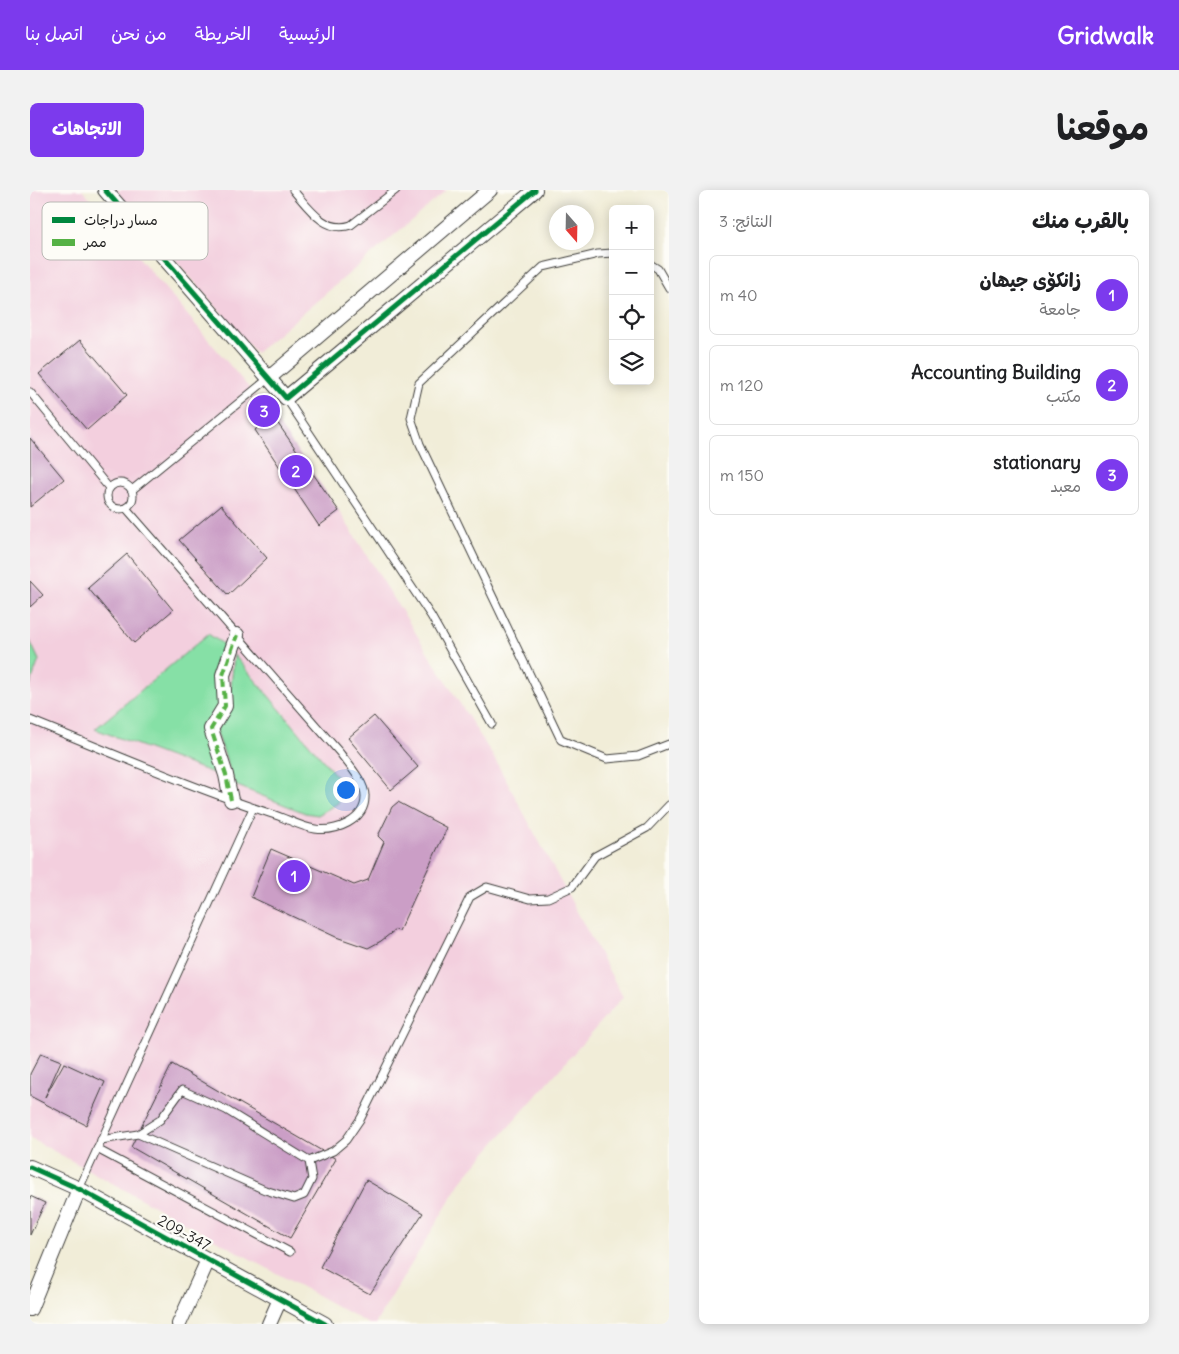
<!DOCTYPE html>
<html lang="ar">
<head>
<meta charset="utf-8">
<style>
  body { margin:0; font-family:Delius,"Playpen Sans Arabic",sans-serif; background:#f2f2f2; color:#202124; direction:rtl }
  .controls { position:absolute; right:15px; top:15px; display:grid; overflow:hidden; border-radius:8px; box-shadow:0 2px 12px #0003 }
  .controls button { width:45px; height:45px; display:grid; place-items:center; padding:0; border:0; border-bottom:1px solid #e0e0e0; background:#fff; color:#202124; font:25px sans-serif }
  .compass { position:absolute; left:519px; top:15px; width:45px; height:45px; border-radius:50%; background:#fff; box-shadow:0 2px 12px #0003; rotate:160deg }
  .you { position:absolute; left:315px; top:599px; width:18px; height:18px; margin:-12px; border:4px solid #fff; border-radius:50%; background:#1a73e8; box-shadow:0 0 0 8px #1a73e833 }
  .badge { display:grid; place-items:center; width:32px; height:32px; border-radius:50%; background:#7c3aed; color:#fff; font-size:16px; font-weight:700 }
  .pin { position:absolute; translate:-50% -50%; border:2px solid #fff; box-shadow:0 1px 5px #0006 }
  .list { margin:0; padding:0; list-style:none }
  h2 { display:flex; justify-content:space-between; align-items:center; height:65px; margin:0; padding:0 20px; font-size:21px }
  h2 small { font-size:16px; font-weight:400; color:#757577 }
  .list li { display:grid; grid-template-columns:32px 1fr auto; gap:15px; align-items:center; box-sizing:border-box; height:80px; margin:0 10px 10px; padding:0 10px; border:1px solid #e0e0e0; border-radius:8px }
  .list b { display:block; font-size:19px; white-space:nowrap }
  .list p { margin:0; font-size:16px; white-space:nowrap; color:#757577 }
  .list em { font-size:16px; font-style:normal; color:#757577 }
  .icon { flex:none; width:28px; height:28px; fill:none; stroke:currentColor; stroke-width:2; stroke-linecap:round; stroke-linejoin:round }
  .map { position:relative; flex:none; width:639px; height:1134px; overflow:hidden; direction:ltr; border-radius:8px }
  header { display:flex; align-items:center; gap:30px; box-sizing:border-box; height:70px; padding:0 25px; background:#7c3aed; color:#fff }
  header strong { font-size:24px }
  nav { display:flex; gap:28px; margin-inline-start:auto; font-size:18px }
  .intro { display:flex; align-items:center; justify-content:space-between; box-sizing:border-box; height:120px; padding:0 30px }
  h1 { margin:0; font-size:35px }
  .button { padding:12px 22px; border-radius:8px; background:#7c3aed; color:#fff; font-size:18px; font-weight:700 }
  main { display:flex; gap:30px; padding:0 30px }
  aside { flex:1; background:#fff; border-radius:8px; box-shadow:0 2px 12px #0003 }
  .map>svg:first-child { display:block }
  .built { fill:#f3cfde }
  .green { fill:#86e0a6; stroke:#517e61 }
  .building { fill:#cb9ec6 }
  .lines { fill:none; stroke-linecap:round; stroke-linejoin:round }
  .lane-casing { stroke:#3c3b38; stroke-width:9 }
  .street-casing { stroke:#3c3b38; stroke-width:16 }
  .lane { stroke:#fff; stroke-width:7 }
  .street { stroke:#fff; stroke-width:14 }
  .quiet { stroke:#55b145; stroke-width:4; stroke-dasharray:8 4; stroke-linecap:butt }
  .cycleway-casing { stroke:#fdfcf7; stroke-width:8 }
  .cycleway { stroke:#00873e; stroke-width:5 }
  .labels { text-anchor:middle; stroke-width:4.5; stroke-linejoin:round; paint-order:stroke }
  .street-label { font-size:15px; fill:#1c1c1c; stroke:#fdfcf7 }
  .key { fill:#fdfcf7; stroke:#bab9b5; stroke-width:1 }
  .key-label { font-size:14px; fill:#1c1c1c }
</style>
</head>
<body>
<header>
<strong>Gridwalk</strong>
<nav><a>الرئيسية</a><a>الخريطة</a><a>من نحن</a><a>اتصل بنا</a></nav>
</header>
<div class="intro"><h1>موقعنا</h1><a class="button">الاتجاهات</a></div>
<main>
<aside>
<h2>بالقرب منك<small>النتائج: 3</small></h2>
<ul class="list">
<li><span class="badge">1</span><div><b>زانکۆی جیھان</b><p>جامعة</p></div><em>40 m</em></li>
<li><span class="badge">2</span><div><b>Accounting Building</b><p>مكتب</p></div><em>120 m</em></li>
<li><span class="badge">3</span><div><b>stationary</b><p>معبد</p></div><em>150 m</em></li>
</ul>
</aside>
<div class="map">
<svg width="639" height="1134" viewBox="0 0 639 1134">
  <rect width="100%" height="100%" fill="#fdfcf7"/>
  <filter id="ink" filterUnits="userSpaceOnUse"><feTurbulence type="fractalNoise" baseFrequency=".02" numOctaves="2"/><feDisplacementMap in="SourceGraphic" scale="10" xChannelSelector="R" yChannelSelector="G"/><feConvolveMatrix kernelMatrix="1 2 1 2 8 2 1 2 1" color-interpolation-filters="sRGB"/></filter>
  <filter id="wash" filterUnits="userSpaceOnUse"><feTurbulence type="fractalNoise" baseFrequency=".0096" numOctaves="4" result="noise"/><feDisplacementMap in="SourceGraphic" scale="20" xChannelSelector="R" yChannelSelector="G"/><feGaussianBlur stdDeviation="1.12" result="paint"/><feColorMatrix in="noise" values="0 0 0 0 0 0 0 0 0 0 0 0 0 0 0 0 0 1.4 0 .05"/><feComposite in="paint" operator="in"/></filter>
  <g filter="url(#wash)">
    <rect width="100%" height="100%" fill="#f1edd8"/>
    <g class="built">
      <path d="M0 0H52L242 225 309 321 463 566 593 807 433 989 345 1134H339L0 948Z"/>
      <path d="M85 0H417L226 163Z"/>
    </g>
    <g class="green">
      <path d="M178 444 198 457 186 487 191 514 175 535 191 586 65 539Z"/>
      <path d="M0 451 9 470 0 495Z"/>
      <path d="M204 465 313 594 308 613 288 625 275 623 205 595 186 540 199 519Z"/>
    </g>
    <g id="blocks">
      <g class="building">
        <path d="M50 150 97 205 57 240 9 184Z"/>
        <path d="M233 214 241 223 235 229 226 219Z"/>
        <path d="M242 225 309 321 289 336 225 240Z"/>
        <path d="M0 248 34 289 0 317Z"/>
        <path d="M191 315 237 368 198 405 149 350Z"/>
        <path d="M97 364 143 420 104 453 58 398Z"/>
        <path d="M0 391 13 405 0 417Z"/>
        <path d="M344 526 388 577 361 600 318 548Z"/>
        <path d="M368 612 417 638 369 741 365 740 351 751 338 758 306 747 221 707 241 659 324 695 338 690 354 652 348 646 362 617Z"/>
        <path d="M11 863 31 871 15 907 34 873 75 892 56 935 0 906V884Z"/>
        <path d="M142 874 306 969 260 1048 101 957Z"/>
        <path d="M336 990 393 1023 340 1104 290 1077Z"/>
        <path d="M0 1006 15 1013 0 1045Z"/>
      </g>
    </g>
  </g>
  <g filter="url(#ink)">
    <use href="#blocks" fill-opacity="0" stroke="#3c3b38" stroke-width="1"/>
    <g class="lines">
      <g class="lane-casing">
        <g id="lane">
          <path d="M263 0C278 17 295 44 321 35L366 0"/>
          <path d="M583 63 568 64 513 77 389 193 381 228 390 254 531 550 577 569 608 566 639 554"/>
          <path d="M620 74 628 79 639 98"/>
          <path d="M0 202 79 298"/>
          <path d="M256 208 401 426 462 534"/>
          <circle cx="90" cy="306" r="13"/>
          <path d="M102 300 239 188"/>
          <path d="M0 530C80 562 160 597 242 624 256 628 270 637 285 639 305 642 336 631 335 606 335 592 318 574 310 563L96 318"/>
          <path d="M71 950 108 944 130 930 152 900 196 920 279 971 282 989 274 1005 264 1009 235 1000 108 944"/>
          <path d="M67 959 260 1062"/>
          <path d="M279 971 303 961 316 950 331 928 440 707 457 697 500 709 518 708 542 697 565 666 617 638 639 615"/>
          <path d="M49 999 223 618"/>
        </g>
      </g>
      <g class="street-casing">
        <g id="street">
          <path d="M75 0 256 208 505 0"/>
          <path d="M239 188 460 0"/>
          <path d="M201 610 196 585 181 539 195 516 193 485 207 445"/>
          <path d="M0 977 49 999 295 1134"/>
          <path d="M0 1119 49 999"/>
          <path d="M149 1134 178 1070"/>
          <path d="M239 1134 250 1109"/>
        </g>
      </g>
      <use href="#lane" class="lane"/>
      <use href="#street" class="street"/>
      <path class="quiet" d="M201 610 196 585 181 539 195 516 193 485 207 445"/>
      <g class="cycleway-casing">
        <g id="cycleway">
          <path d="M75 0 256 208 505 0"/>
          <path d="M0 977 49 999 295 1134"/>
        </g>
      </g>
      <use href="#cycleway" class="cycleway"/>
    </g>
  </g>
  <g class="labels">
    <g class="street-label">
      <text transform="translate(154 1043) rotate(29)" y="5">209-347</text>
    </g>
  </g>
  <rect x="12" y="12" width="166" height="58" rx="8" class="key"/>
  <rect x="22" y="27" width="23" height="6" fill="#00873e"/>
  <rect x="22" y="49" width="23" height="7" fill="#55b145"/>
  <g class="key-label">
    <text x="54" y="35">مسار دراجات</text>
    <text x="54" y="57">ممر</text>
  </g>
</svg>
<div class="controls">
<button>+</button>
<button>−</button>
<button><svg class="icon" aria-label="locate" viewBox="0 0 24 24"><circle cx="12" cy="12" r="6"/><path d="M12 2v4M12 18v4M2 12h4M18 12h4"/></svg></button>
<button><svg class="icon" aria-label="layers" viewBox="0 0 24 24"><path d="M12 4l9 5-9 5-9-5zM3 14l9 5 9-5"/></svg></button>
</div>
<svg class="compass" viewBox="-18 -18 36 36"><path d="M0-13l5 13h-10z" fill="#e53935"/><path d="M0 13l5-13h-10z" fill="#757577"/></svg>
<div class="you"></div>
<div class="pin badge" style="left:264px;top:686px">1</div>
<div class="pin badge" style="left:266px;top:281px">2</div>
<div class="pin badge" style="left:234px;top:221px">3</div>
</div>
</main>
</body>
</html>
